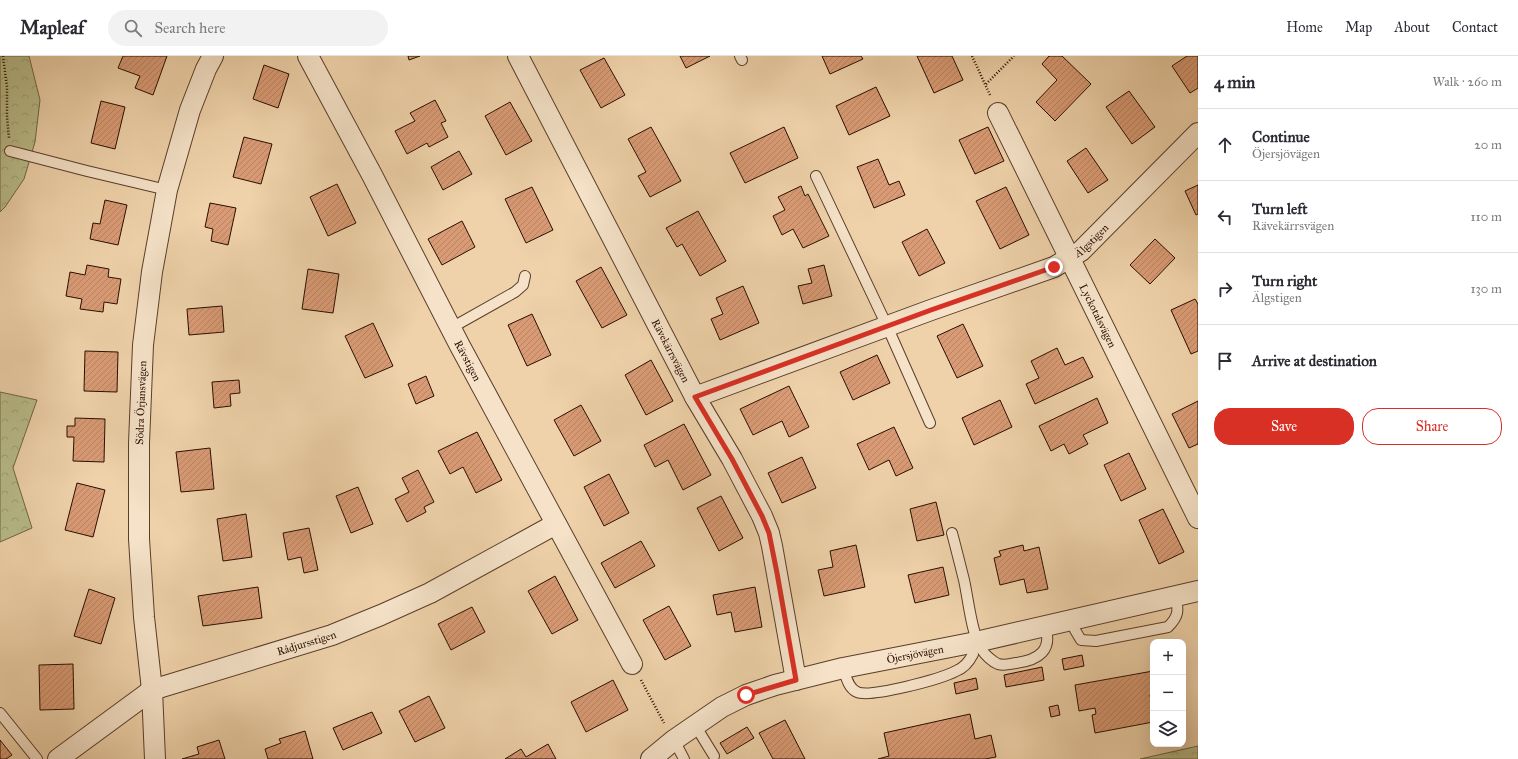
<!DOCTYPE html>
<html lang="en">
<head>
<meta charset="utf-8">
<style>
  body { margin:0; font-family:"IM FELL Great Primer",serif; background:#f2f2f3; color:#2b2b33 }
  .controls { position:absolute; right:12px; bottom:12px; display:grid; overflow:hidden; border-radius:8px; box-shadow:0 4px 16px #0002 }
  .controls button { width:36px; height:36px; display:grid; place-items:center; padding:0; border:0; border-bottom:1px solid #e1e1e2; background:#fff; color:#2b2b33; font:20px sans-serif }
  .stop { position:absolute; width:12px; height:12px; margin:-9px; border:3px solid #d93025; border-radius:50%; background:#fff }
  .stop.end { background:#d93025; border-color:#fff; box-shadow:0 1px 4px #0008 }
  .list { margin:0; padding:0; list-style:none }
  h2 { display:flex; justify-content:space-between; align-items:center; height:52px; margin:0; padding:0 16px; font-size:17px }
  h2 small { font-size:13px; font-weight:400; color:#7c7c81 }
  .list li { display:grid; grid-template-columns:26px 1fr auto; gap:12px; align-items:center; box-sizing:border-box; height:72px; padding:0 16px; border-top:1px solid #e1e1e2 }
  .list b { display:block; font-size:15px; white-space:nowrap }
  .list p { margin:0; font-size:13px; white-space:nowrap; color:#7c7c81 }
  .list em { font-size:13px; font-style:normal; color:#7c7c81 }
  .actions { display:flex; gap:8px; padding:12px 16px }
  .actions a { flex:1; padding:9px 0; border:1px solid #d93025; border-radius:16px; text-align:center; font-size:14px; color:#d93025 }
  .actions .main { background:#d93025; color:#fff }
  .icon { flex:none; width:22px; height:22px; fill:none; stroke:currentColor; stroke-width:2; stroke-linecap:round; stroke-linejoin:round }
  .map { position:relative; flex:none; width:1198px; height:703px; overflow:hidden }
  header { display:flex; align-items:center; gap:24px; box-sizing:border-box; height:56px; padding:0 20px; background:#fff; border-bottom:1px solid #e1e1e2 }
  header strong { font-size:19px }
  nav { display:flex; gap:22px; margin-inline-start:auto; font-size:14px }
  .search { width:280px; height:36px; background:#f2f2f3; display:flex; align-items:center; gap:10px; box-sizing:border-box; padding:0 14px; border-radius:22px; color:#7c7c81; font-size:15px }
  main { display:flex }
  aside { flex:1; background:#fff }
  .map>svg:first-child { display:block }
  .forest { fill:url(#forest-crowns); stroke:#706444 }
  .building { fill:url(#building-hatch); stroke:#290d00 }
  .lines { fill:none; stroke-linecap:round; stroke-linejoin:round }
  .service-casing { stroke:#5a3e2a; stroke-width:12 }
  .minor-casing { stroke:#5a3e2a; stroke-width:22 }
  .path { stroke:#290d00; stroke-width:2.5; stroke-dasharray:1 2; stroke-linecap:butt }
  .service { stroke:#f5e2c8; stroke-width:10 }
  .minor { stroke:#f5e2c8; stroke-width:20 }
  .route { stroke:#d93025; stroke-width:5 }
  .labels { text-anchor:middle; stroke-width:3; stroke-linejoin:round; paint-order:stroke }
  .street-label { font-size:11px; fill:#290d00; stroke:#f5e2c8 }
</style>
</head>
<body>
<header>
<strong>Mapleaf</strong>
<div class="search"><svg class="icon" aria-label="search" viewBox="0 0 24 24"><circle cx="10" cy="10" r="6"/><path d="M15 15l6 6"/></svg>Search here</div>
<nav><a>Home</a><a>Map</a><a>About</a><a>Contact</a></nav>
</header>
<main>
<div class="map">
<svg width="1198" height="703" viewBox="0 0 1198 703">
  <defs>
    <pattern id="forest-crowns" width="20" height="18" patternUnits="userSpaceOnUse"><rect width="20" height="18" fill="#b8bc89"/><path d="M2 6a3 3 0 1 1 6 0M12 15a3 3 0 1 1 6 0" fill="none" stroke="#9ea074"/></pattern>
    <pattern id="building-hatch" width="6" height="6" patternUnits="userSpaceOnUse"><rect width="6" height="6" fill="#d99b75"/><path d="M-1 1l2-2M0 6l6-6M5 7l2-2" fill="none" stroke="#ba8463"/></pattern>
  </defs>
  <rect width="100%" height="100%" fill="#efd2aa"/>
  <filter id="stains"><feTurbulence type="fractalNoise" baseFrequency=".005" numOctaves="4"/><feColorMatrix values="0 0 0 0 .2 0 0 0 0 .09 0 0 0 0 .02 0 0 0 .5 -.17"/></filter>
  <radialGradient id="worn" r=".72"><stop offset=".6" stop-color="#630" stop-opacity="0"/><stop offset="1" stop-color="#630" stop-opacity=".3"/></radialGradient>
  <g class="forest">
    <path d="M0 0H29L40 44 35 86 24 123 5 151 0 156Z"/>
    <path d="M0 336 37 344 13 412 32 472 0 486Z"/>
    <path d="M1198 690V703H1140Z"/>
  </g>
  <g class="building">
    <path d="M123 0H167L153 39 135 32 140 20 118 12Z"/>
    <path d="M408 0H420L409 4Z"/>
    <path d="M680 0H710L686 12Z"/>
    <path d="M822 0H861L863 3 830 18Z"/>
    <path d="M917 0H952L963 24 934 37Z"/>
    <path d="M1049 0H1062L1091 28 1055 65 1036 46 1057 24 1042 8Z"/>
    <path d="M1187 0H1198V32L1190 37 1172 10Z"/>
    <path d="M604 2 625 39 601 52 580 14Z"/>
    <path d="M264 9 289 18 278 52 253 43Z"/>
    <path d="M876 31 890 60 849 79 836 50Z"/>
    <path d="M1129 35 1155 71 1132 88 1106 51Z"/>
    <path d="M435 44 446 65 441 67 448 81 429 91 427 87 407 98 395 75 415 65 410 57Z"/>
    <path d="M101 45 125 51 115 93 91 87Z"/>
    <path d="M510 46 532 85 506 99 485 60Z"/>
    <path d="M651 71 681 125 650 141 638 120 646 116 628 83Z"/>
    <path d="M784 71 798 102 745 127 730 97Z"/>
    <path d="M988 71 1004 105 975 118 959 84Z"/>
    <path d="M244 81 272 88 261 128 233 121Z"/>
    <path d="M1086 92 1108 124 1088 137 1067 105Z"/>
    <path d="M459 95 472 118 443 134 431 111Z"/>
    <path d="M878 103 889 129 899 125 905 139 874 152 857 111Z"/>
    <path d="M337 128 356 167 328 180 310 141Z"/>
    <path d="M1198 129V158L1196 159 1185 135Z"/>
    <path d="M801 130 805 140 808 138 829 180 803 192 793 173 782 179 773 160 785 154 778 141Z"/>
    <path d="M532 131 553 174 526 187 505 143Z"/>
    <path d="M1006 131 1029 179 1000 193 976 145Z"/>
    <path d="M105 144 127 149 118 189 90 183 93 167 100 168Z"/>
    <path d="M210 147 236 152 228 189 211 185 213 173 205 171Z"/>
    <path d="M698 155 726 205 700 220 682 188 677 191 666 172Z"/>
    <path d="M462 165 475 191 442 209 428 183Z"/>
    <path d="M927 173 945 207 919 220 902 186Z"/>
    <path d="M1155 183 1175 202 1150 228 1130 209Z"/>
    <path d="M87 209 109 213 108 221 121 223 117 248 104 246 103 256 80 253 82 243 66 240 70 216 85 219Z"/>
    <path d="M824 209 832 240 803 248 798 230 812 227 808 213Z"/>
    <path d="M601 211 627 259 602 272 576 225Z"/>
    <path d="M308 213 339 218 333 257 302 253Z"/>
    <path d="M743 230 759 267 720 284 711 263 723 258 716 242Z"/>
    <path d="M1195 243 1198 248V295L1191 298 1171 254Z"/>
    <path d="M222 250 224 276 189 279 187 253Z"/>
    <path d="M532 258 551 299 527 310 508 269Z"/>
    <path d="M373 267 393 310 365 322 345 280Z"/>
    <path d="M963 268 983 310 957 322 937 280Z"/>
    <path d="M1057 292 1065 309 1083 301 1093 321 1035 348 1026 328 1039 322 1031 305Z"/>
    <path d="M85 295 118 296 117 336 84 335Z"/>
    <path d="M877 299 890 327 853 344 840 316Z"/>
    <path d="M651 304 673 345 646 359 625 319Z"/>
    <path d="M426 320 434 340 416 348 408 328Z"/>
    <path d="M239 324 240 337 230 338 231 350 214 352 212 326Z"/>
    <path d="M789 330 809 371 789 381 782 365 753 379 740 353Z"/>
    <path d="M1097 342 1108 367 1083 379 1088 388 1069 398 1064 388 1051 395 1039 370Z"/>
    <path d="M1000 344 1012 371 974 389 962 362Z"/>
    <path d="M1198 345V388L1189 392 1172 358Z"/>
    <path d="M581 349 601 385 574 400 554 364Z"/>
    <path d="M75 362 105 363 104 406 73 405 74 381H67V370H75Z"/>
    <path d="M684 368 711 419 683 434 668 404 655 411 644 389Z"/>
    <path d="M894 371 913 412 896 420 889 404 869 414 857 388Z"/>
    <path d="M477 376 502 424 476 437 463 411 450 418 438 395Z"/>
    <path d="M210 392 214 433 181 436 176 396Z"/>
    <path d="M1129 397 1146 433 1121 445 1104 409Z"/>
    <path d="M802 401 816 432 782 447 768 417Z"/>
    <path d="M418 414 434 446 424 451 426 456 407 466 395 443 409 436 402 422Z"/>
    <path d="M609 418 629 457 604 470 584 431Z"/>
    <path d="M77 427 105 434 93 481 65 474Z"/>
    <path d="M358 431 373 468 351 477 336 440Z"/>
    <path d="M721 440 743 482 719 495 697 452Z"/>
    <path d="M936 446 944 479 917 485 910 453Z"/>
    <path d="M1163 453 1184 496 1159 508 1139 464Z"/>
    <path d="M246 458 252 501 223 505 217 463Z"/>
    <path d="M309 472 318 514 304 517 301 501 288 504 283 477Z"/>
    <path d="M641 485 655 510 615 532 601 507Z"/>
    <path d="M856 489 865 531 824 540 818 514 833 511 830 495Z"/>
    <path d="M1023 489 1024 495 1039 491 1048 533 1027 537 1024 523 1000 529 994 502 1001 500 999 495Z"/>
    <path d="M943 511 949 539 915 547 908 519Z"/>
    <path d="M555 520 578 564 552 578 528 535Z"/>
    <path d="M258 531 262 562 203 570 198 540Z"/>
    <path d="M755 531 762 571 735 576 731 556 717 559 713 539Z"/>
    <path d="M89 533 115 542 101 588 74 580Z"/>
    <path d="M669 550 691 590 665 604 643 564Z"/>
    <path d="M472 551 485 576 451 594 438 568Z"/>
    <path d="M1082 599 1084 610 1064 614 1062 603Z"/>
    <path d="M73 608 74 653 40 654 39 609Z"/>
    <path d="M1042 611 1044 624 1006 631 1004 619Z"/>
    <path d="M1153 615V639H1150L1151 645 1153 644V666L1095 677 1092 659 1096 658 1095 652 1079 655 1075 629Z"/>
    <path d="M976 622 978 633 956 638 954 627Z"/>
    <path d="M613 624 628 654 586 676 571 646Z"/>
    <path d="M429 640 445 672 415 686 399 655Z"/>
    <path d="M1058 649 1060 659 1051 661 1049 651Z"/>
    <path d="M372 656 382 677 343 694 333 672Z"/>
    <path d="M970 658 975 683 991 679 996 701 985 703H878L889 700 884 677Z"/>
    <path d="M785 664 805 703H773L759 677Z"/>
    <path d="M747 671 754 682 727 698 720 687Z"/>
    <path d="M305 675 313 703H268L265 693 281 687 279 683Z"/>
    <path d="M0 684 12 699 6 703H0Z"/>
    <path d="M219 684 225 703H182L199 698 197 691Z"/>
    <path d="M548 688 556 703H505L521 693 526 701Z"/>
  </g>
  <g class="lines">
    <g class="service-casing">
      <g id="service">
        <path d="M740 0 742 4"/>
        <path d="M10 95 87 115 167 134"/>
        <path d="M816 120 887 270 930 367"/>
        <path d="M451 272 515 236 523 229 525 220"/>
        <path d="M952 477C956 492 960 508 964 524 968 541 972 582 982 594 985 599 993 606 998 608 1004 610 1010 608 1016 607 1039 604 1053 594 1045 570"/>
        <path d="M1072 563 1075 574 1081 584 1096 585 1168 571C1179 560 1179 554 1175 540"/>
        <path d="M843 612C846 620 848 632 857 636 871 642 941 623 956 615 964 612 969 606 973 598L972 587"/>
        <path d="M0 657 37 703"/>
        <path d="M695 669 714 700"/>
        <path d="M674 684 684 703"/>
      </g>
    </g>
    <g class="minor-casing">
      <g id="minor">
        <path id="s1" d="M308 0 372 119 460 290 632 608"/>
        <path id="s2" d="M518 0 695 341 732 403 762 460 769 477 772 490 796 624"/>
        <path id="s3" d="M998 57 1198 462"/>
        <path id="s4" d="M695 341 931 254 1054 211 1081 195 1198 77"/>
        <path id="s5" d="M58 703 152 634 332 579 381 559 430 537 556 468"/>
        <path id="s6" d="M155 703 152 634 144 561 139 483V387L143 289 152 216 167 134 190 54 206 13 213 0"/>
        <path id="s7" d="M651 703 674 684 722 651 746 639 775 629 843 612 976 586 1198 535"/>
      </g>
    </g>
    <g class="path">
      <path d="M3 0 7 31V61L9 82"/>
      <path d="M972 0 990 39"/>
      <path d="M986 28 1014 0"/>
      <path d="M641 624 664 667"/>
    </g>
    <use href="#service" class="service"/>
    <use href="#minor" class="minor"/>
  </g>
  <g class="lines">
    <path class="route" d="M746 639 796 624 777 517 769 477 762 460 732 403 695 341 931 254 1054 211"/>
  </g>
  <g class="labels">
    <g class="street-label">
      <text dy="4" stroke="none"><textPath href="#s4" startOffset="428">Älgstigen</textPath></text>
      <text dy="4" stroke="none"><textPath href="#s3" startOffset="226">Lyckotalsvägen</textPath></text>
      <text dy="4" stroke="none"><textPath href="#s2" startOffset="332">Rävekärrsvägen</textPath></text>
      <text dy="4" stroke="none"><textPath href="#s1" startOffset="344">Rävstigen</textPath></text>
      <text dy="4" stroke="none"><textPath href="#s6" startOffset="357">Södra Örjansvägen</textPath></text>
      <text dy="4" stroke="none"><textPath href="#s5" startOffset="278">Rådjursstigen</textPath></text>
      <text dy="4" stroke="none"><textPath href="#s7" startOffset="289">Öjersjövägen</textPath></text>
    </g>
  </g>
  <rect width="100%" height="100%" filter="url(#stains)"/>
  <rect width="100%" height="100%" fill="url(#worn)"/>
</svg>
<div class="controls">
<button>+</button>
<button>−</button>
<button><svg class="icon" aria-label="layers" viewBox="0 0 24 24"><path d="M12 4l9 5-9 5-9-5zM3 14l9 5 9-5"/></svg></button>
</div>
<div class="stop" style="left:746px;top:639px"></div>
<div class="stop end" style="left:1054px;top:211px"></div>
</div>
<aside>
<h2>4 min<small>Walk · 260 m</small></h2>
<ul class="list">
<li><svg class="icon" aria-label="ahead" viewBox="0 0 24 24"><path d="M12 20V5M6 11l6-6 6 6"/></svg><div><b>Continue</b><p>Öjersjövägen</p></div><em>20 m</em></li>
<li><svg class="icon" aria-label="left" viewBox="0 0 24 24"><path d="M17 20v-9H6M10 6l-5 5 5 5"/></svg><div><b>Turn left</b><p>Rävekärrsvägen</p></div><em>110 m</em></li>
<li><svg class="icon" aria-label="right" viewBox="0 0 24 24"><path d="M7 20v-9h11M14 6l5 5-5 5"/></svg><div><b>Turn right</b><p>Älgstigen</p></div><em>130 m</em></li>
<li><svg class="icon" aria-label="arrive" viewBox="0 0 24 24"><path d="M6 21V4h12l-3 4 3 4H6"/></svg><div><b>Arrive at destination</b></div></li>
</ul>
<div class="actions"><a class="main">Save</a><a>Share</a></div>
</aside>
</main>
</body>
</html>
